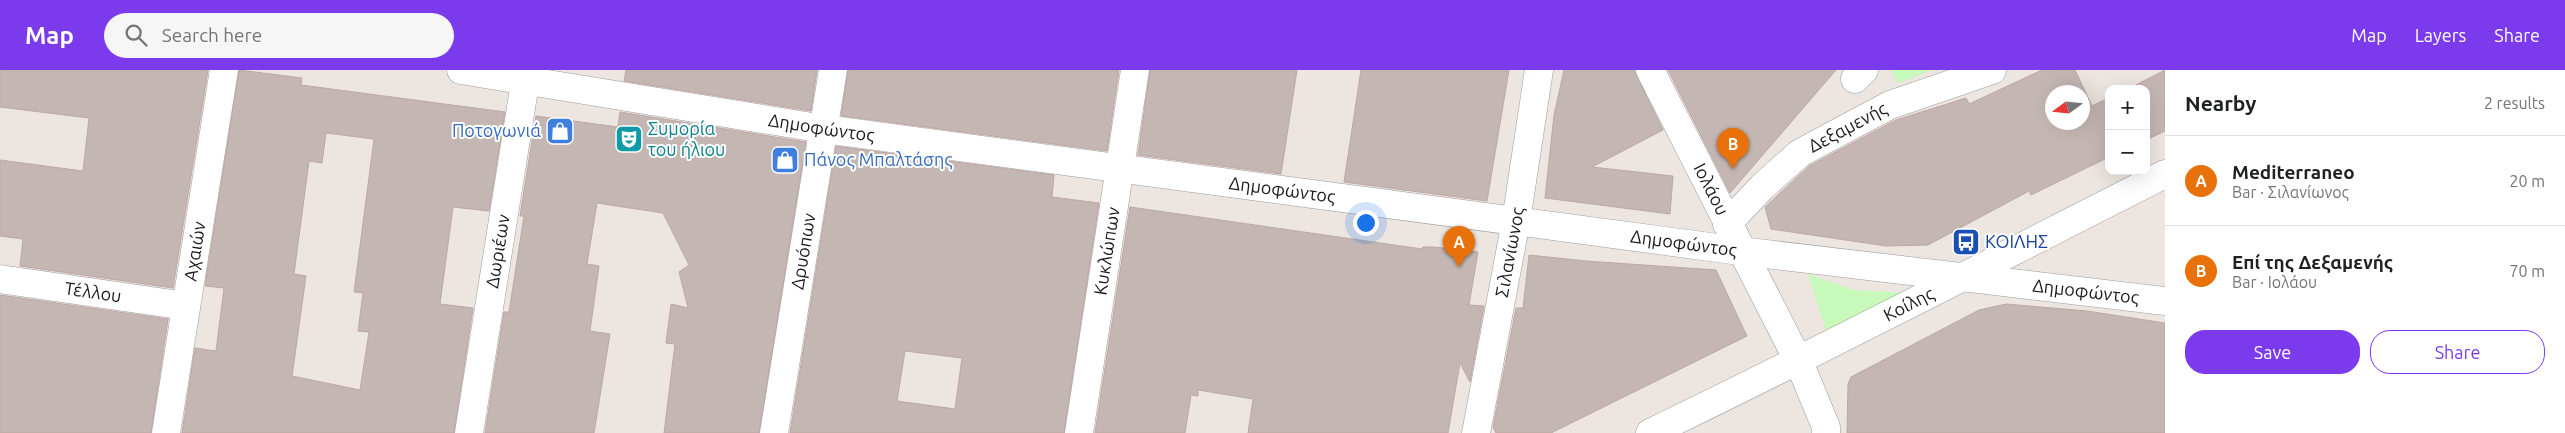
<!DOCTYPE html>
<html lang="en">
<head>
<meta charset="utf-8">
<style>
  body { margin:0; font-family:Ubuntu,sans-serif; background:#f6f6f6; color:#202124 }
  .controls { position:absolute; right:15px; top:15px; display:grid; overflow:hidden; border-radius:10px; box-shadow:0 5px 20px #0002 }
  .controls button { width:45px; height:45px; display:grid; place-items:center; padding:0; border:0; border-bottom:1px solid #e0e0e0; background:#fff; color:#202124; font:25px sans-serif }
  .compass { position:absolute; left:2045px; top:15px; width:45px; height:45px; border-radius:50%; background:#fff; box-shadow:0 5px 20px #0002; rotate:255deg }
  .you { position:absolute; left:1365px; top:152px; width:18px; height:18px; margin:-12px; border:4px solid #fff; border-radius:50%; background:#1a73e8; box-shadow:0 0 0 8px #1a73e833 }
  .badge { display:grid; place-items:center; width:32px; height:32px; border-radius:50%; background:#7c3aed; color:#fff; font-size:16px; font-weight:700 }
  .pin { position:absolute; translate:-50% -41px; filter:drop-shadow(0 1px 2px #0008) }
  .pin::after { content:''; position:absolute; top:26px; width:18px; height:15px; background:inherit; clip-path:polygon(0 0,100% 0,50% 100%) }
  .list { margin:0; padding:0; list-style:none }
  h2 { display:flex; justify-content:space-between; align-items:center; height:65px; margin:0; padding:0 20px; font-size:21px }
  h2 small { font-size:16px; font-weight:400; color:#757577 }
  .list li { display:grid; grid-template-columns:32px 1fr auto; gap:15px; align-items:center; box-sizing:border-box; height:90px; padding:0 20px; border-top:1px solid #e0e0e0 }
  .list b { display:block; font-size:19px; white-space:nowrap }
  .list p { margin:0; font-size:16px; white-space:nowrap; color:#757577 }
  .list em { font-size:16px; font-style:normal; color:#757577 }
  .actions { display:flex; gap:10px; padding:15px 20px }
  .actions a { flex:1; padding:11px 0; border:1px solid #7c3aed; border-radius:20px; text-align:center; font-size:18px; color:#7c3aed }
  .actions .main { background:#7c3aed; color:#fff }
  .icon { flex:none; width:28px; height:28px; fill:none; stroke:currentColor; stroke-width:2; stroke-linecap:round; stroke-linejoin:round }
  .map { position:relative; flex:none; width:2165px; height:363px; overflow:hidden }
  header { display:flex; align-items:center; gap:30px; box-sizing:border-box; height:70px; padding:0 25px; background:#7c3aed; color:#fff }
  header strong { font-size:24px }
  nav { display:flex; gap:28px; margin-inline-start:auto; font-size:18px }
  .search { width:350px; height:45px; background:#f6f6f6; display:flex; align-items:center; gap:12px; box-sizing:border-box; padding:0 18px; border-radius:28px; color:#757577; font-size:19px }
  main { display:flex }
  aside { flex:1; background:#fff }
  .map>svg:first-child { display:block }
  .park { fill:#c7f9bb }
  .building { fill:#c4b6b3; stroke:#bea7a2; fill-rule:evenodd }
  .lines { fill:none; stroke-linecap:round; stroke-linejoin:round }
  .minor-casing { stroke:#9c9c9c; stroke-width:29 }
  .minor { stroke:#fff; stroke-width:28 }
  .labels { text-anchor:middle; stroke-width:4; stroke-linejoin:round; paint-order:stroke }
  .street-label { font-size:18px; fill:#1b1b1b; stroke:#fff }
  .culture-label { font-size:18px; fill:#0d838f; stroke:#fff; text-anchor:start }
  .shop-label { font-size:18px; fill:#366cbe; stroke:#fff; text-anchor:end }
  .transit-label { font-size:18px; fill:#164399; stroke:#fff; text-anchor:start }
</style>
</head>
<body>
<header>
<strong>Map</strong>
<div class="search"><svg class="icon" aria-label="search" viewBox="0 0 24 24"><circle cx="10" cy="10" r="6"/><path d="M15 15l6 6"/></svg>Search here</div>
<nav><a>Map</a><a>Layers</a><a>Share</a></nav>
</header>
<main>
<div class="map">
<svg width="2165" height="363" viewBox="0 0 2165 363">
  <rect width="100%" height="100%" fill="#ede5e0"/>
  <g class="park">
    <path d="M1891 0H1932L1898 13Z"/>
    <path d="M1808 204 1854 220 1904 223 1826 261Z"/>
  </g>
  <g class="building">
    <path d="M0 0H208L173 218 20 196 23 169 0 166V90L83 101 89 48 0 37Z"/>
    <path d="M239 0 302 8 301 15 505 42 489 141 453 137 440 234 473 238 454 363H182L195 278 216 281 224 218 205 216ZM326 63 374 69 354 222 363 223 358 261 369 262 360 320 292 306 306 206 294 204 309 91 322 93Z"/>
    <path d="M626 0H817L811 41 624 11Z"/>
    <path d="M848 0H1119L1107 81 841 46Z"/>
    <path d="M1150 0H1297L1281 104 1138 85Z"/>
    <path d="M1361 0H1509L1487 131 1344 112Z"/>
    <path d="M1564 0H1634L1663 60 1592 97 1673 106 1670 144 1545 128 1554 45Z"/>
    <path d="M1668 0H1836L1730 123Z"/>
    <path d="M2042 0H2075L2092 36 2109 28V87L2031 125 2029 121 1928 175 1886 176 1771 159 1765 137 1809 96 1896 50 1966 28 1969 34ZM2052 22H2082V52H2052Z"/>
    <path d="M2165 0V61L2146 70V19H2128Z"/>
    <path d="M620 42 806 72 759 363H664L675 274 666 273 671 234 688 238 679 202 689 195 663 143 597 133 587 194 599 196 590 261 610 264 594 363H485L504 242H509L524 146H520L536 46 618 57Z"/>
    <path d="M836 76 1054 105 1052 127 1099 133 1064 363H790ZM905 281 962 288 955 339 897 331Z"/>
    <path d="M1130 137 1422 179 1423 177H1434L1478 182 1469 235 1484 236 1470 312 1460 293 1448 363H1248L1253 329 1198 320V326L1191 325 1185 363H1095Z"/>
    <path d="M1529 185 1586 191 1716 200 1747 266 1551 363H1496L1493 357 1516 238H1523Z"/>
    <path d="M0 225 168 249 151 363H0Z"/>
    <path d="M2006 234 2087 241 2165 253V363H1847L1848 314 1851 307 1979 240Z"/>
  </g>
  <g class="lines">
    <g class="minor-casing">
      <g id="minor">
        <path id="s1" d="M461 0 824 59 1740 181 2165 231"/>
        <path id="s2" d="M1650 0 1799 292 1826 357V363"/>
        <path d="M1855 9 1864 0"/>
        <path id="s3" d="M1727 154 1762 117 1800 83 1890 35 1992 0"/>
        <path id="s4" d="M0 209 186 236"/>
        <path id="s5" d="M166 363 224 0"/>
        <path id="s6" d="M469 363 527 0"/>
        <path id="s7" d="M774 363 833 0"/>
        <path id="s8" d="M1079 363 1135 0"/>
        <path id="s9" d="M1476 363 1516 151 1539 0"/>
        <path id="s10" d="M1650 363C1823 280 1993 191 2165 104"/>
      </g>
    </g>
    <use href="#minor" class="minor"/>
  </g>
  <defs>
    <g id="shop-square" transform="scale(1.4375)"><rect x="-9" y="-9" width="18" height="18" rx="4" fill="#3f7fe0" stroke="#fff"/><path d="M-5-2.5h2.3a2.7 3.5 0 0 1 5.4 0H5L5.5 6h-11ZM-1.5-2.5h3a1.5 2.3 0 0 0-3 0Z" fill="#fff"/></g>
    <g id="theatre-square" transform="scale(1.4375)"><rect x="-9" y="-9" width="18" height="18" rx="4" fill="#0f9aa8" stroke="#fff"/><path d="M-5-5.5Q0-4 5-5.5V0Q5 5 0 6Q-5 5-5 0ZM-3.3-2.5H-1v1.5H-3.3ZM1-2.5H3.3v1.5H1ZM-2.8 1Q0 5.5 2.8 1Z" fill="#fff"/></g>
    <g id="bus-square" transform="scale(1.4375)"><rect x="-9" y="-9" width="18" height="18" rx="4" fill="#1a4fb4" stroke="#fff"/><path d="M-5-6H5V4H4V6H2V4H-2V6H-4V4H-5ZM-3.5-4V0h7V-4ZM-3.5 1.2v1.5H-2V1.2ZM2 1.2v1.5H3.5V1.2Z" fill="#fff"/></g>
  </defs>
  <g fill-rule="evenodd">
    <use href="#shop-square" x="560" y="61"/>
    <use href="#theatre-square" x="629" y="69"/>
    <use href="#shop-square" x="785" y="90"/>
    <use href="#bus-square" x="1966" y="172"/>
  </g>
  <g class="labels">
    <g class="street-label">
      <text dy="6" stroke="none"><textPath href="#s1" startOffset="365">Δημοφώντος</textPath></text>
      <text dy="6" stroke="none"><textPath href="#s3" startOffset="156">Δεξαμενής</textPath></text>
      <text dy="6" stroke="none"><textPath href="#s1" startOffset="830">Δημοφώντος</textPath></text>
      <text dy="6" stroke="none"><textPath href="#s2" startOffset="134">Ιολάου</textPath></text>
      <text dy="6" stroke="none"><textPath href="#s1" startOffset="1235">Δημοφώντος</textPath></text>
      <text dy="6" stroke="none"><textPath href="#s5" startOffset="184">Αχαιών</textPath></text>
      <text dy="6" stroke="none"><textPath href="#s8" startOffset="184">Κυκλώπων</textPath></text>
      <text dy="6" stroke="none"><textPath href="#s6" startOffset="184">Δωριέων</textPath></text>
      <text dy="6" stroke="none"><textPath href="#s7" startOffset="184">Δρυόπων</textPath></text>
      <text dy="6" stroke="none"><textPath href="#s9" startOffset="184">Σιλανίωνος</textPath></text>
      <text dy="6" stroke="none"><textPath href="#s1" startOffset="1640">Δημοφώντος</textPath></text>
      <text dy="6" stroke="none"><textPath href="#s4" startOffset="94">Τέλλου</textPath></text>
      <text dy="6" stroke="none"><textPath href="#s10" startOffset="289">Κοίλης</textPath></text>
    </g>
    <g class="culture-label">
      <text x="648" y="65">Συμορία<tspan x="648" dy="21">του ήλιου</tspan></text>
    </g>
    <g class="shop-label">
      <text x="541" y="67">Ποτογωνιά</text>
      <text x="804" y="96" text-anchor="start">Πάνος Μπαλτάσης</text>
    </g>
    <g class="transit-label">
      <text x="1985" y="178">ΚΟΙΛΗΣ</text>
    </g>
  </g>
</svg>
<div class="controls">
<button>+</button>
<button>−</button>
</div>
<svg class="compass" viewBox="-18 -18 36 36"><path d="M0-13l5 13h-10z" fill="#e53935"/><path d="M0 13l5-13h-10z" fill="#757577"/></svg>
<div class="you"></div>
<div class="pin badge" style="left:1459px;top:197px;background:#e8710a">A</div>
<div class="pin badge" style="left:1733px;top:99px;background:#e8710a">B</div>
</div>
<aside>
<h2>Nearby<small>2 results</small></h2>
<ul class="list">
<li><span class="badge" style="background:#e8710a">A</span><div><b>Mediterraneo</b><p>Bar · Σιλανίωνος</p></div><em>20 m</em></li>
<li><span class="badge" style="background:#e8710a">B</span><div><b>Επί της Δεξαμενής</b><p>Bar · Ιολάου</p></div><em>70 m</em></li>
</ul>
<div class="actions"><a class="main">Save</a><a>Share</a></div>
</aside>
</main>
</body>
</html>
